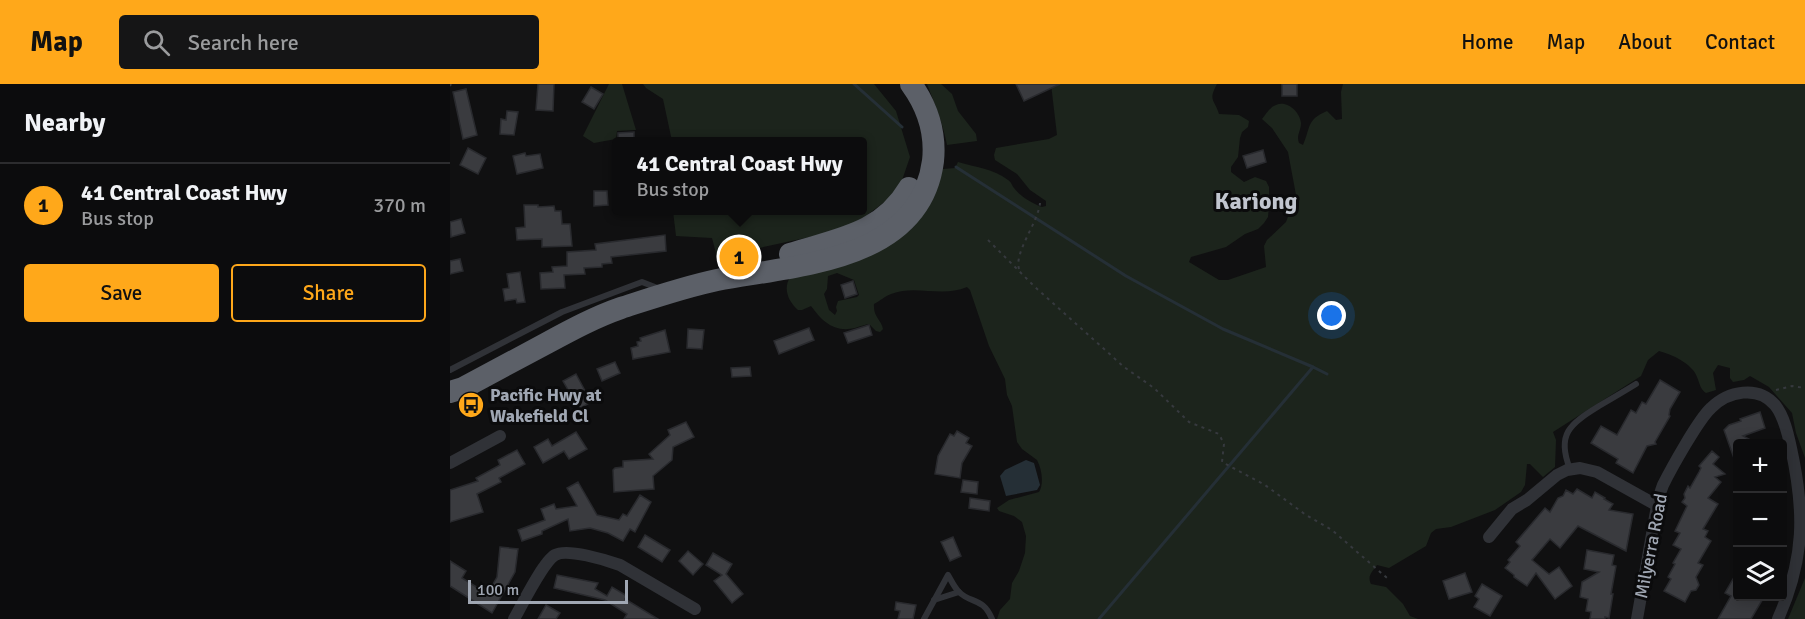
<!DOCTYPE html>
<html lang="en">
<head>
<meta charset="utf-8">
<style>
  body { margin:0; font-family:Signika,sans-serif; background:#151516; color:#f1f3f6 }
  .controls { position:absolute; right:18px; bottom:18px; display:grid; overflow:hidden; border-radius:6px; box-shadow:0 3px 15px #0003 }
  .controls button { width:54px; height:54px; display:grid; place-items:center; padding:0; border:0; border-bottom:2px solid #2c2c2e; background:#0c0c0d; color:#f1f3f6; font:30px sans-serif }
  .scale { position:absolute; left:18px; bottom:15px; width:160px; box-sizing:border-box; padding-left:6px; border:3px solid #a0a7b3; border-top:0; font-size:16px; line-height:21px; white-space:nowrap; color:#a0a7b3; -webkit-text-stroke:4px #0b0b0c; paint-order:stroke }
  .you { position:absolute; left:882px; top:232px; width:21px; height:21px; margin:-15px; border:4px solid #fff; border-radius:50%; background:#1a73e8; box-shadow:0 0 0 9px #1a73e833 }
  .badge { display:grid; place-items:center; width:39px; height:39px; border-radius:50%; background:#ffa81a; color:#111; font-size:20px; font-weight:700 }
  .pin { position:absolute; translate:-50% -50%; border:3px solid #fff; box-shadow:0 2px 6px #0006 }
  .popup { position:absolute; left:162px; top:53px; width:255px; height:78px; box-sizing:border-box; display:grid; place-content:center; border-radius:6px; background:#0c0c0d; filter:drop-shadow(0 2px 4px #0005); font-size:20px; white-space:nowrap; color:#9a9b9d }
  .popup b { font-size:22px; color:#f1f3f6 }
  .popup::after { content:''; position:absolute; left:50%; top:100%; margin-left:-12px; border:12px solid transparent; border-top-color:#0c0c0d }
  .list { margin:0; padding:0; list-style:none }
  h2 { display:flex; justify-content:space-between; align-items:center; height:78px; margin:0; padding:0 24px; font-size:26px }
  h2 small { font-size:20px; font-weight:400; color:#9a9b9d }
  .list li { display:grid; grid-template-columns:39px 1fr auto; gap:18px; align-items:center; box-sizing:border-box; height:84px; padding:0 24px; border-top:2px solid #2c2c2e }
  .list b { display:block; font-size:22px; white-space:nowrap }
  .list p { margin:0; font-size:20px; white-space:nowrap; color:#9a9b9d }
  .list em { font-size:20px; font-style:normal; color:#9a9b9d }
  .actions { display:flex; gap:12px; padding:18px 24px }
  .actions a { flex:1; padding:14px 0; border:2px solid #ffa81a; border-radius:6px; text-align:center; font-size:21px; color:#ffa81a }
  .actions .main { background:#ffa81a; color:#111 }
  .icon { flex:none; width:33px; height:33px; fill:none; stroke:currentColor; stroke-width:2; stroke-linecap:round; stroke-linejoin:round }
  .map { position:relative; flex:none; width:1355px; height:535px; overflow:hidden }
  header { display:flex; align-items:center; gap:36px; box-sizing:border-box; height:84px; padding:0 30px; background:#ffa81a; color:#111 }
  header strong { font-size:28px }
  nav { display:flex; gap:33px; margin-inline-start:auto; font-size:21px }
  .search { width:420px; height:54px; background:#151516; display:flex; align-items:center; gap:15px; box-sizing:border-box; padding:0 21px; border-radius:6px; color:#9a9b9d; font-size:22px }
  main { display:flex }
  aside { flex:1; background:#0c0c0d }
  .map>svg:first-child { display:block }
  .green { fill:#1c241c; fill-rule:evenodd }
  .water { fill:#252f36 }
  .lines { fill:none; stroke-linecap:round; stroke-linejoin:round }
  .stream { stroke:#252f36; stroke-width:3 }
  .building { fill:#3a3b3f; stroke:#292a2e; stroke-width:1.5 }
  .path { stroke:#36393e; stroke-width:2; stroke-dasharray:3 4.5; stroke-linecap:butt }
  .lane { stroke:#303237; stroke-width:6 }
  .street { stroke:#303237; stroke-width:12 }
  .highway { stroke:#5c6068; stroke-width:22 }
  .labels { text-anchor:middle; stroke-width:6; stroke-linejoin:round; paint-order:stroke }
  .poi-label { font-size:18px; font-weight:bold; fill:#a0a7b3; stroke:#0b0b0c; text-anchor:start }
  .street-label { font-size:18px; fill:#a0a7b3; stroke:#0b0b0c }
  .district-label { font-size:24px; font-weight:bold; fill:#c1c5cf; stroke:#0b0b0c }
</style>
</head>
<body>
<header>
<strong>Map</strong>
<div class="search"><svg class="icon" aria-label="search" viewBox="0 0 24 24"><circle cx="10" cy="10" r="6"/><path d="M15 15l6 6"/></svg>Search here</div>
<nav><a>Home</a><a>Map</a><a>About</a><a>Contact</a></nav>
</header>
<main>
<aside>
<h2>Nearby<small></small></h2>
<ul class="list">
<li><span class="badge">1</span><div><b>41 Central Coast Hwy</b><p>Bus stop</p></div><em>370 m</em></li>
</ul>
<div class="actions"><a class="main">Save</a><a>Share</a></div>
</aside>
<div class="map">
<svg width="1355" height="535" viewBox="0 0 1355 535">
  <rect width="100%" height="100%" fill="#101011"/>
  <g class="green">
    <path d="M159 0H172L186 46 167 47 166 55 144 59 133 52Z"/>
    <path d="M193 0H424L446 27 460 73 448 108 409 137 374 150 267 173 262 154 226 152 223 127 412 126V57H222L213 15 196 4Z"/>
    <path d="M477 0H491L502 10 508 27 526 50 527 57 497 61C493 39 485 21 477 0Z"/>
    <path d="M601 0H767C758 17 764 14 769 30L789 31 799 37 798 43 792 48 790 54 788 73 781 83V88L794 98 805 93 816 97 819 103V122L818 133 814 139 808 145 795 150 776 163 741 173 739 178 769 196H778L816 183 814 162 817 156 836 138 846 111 838 68 822 44 812 35C816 30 820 23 826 21 837 16 850 28 851 39 851 47 846 51 849 59L853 61C861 43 856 36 877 27L886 36 892 35 891 8 893 0H1355V374L1346 349 1342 329 1319 303 1300 292 1294 296 1283 298 1280 294V284L1268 281 1263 289 1266 306 1256 309C1250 305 1250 300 1247 293 1243 280 1221 270 1209 267L1198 276 1191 292 1103 348 1106 356 1105 383 1093 393 1080 380H1077L1075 401 1071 408 1045 426 1001 443 986 445 981 449 976 462 939 484 927 481C922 488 917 492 921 500L936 503 953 520 960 532 968 535H547L550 526 560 515 562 499 569 487 575 469 576 452 572 438 564 432 549 427 547 424 559 416 589 408C594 400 592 385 587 376L572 365 567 358 562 322 557 311 555 295 539 262 520 206 517 203C491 214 466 200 441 210 435 212 430 217 424 220 423 233 431 235 433 245L430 248 426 247 419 240C414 241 410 242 405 244 384 249 372 237 361 222L352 226H348C338 217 333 205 340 193L456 149C477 133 481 107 493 85L505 84 508 78C525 83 544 85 558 96 562 99 561 100 564 104 571 113 582 119 592 123L596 122V117L580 106 567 90 545 76 544 71 546 64 599 55 607 51ZM387 189 404 196 409 211 407 213 388 217 386 223 387 227 385 231 379 226 374 210 377 205 378 192Z"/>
    <path d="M1355 494V535H1338Z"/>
  </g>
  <path class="water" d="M576 376 584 379 590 401 587 406 556 412 550 392 555 386Z"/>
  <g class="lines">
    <g class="stream">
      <path d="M404 0 452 43"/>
      <path d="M506 83 676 192 773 245 863 283 649 535"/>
      <path d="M863 283 877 290"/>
    </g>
  </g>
  <g class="building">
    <path d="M88 0H104L103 27 86 26Z"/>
    <path d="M566 0H610L574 17Z"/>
    <rect x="832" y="0" width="15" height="12"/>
    <path d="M141 3 153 10 144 25 132 18Z"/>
    <path d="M16 5 27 51 13 55 3 8Z"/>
    <path d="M57 27 68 28 64 51 50 50 51 35 56 36Z"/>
    <path d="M184 48V57H168V49Z"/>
    <path d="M18 64 36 74 28 90 10 81Z"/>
    <path d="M813 66 816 78 797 84 793 72Z"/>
    <path d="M75 69 76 72 90 70 93 84 67 90 63 72Z"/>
    <path d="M144 107H157L158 121 144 122Z"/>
    <path d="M74 121H88V123L104 122 105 127H111L112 140H120L122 162 92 163V155L67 156 66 144 75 143Z"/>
    <path d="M11 135 15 149 1 153 0 138Z"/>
    <path d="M215 151 216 167 161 173 162 179 152 180V183L134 184 135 190 114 191 115 204 91 205 90 189 103 188 102 183 117 182V168L146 166 145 160Z"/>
    <path d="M10 175 13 187 0 190V177Z"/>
    <path d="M70 188 75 218 67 219 66 215 55 217 53 205 59 204 57 190Z"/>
    <path d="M403 197 407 210 395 214 391 201Z"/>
    <path d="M419 241 422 251 398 259 394 249Z"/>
    <path d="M359 244 364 256 329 270 324 257Z"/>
    <path d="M238 245 254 246 252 265 237 264Z"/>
    <path d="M215 246 220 268 183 275 181 264 188 262 187 258 191 257 190 254Z"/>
    <path d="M165 278 170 289 152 297 147 285Z"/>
    <path d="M300 283 301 292 282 293 281 284Z"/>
    <path d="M126 290 141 318 129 325 113 297Z"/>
    <path d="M1210 296 1230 308 1220 325 1219 331 1220 332 1205 358 1206 360 1197 362 1183 389 1166 379 1168 375 1141 359 1151 342 1167 351 1181 326 1186 329 1192 318 1196 320Z"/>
    <path d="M1310 328 1315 344 1293 352 1308 360H1287L1286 380 1274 346 1279 341 1291 337 1290 335Z"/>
    <path d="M236 338 244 353 223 363 222 376 203 392 204 405 164 408 163 386 165 384 173 383V377L203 375 199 370 220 351 218 346Z"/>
    <path d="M507 347 519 354 516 359 522 362 512 379 510 394 485 390 488 372 500 350 504 352Z"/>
    <path d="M126 348 137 365 119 375 114 367 93 379 84 363 98 355 102 362Z"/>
    <path d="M67 366 75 380 49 394 51 398 27 410 33 428 0 438V406L28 397 26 394 50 381 48 376Z"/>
    <path d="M1262 367 1269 373 1263 380 1275 390 1265 393 1271 398 1258 414 1268 420 1253 445 1258 447 1255 453 1261 457 1248 479 1253 481 1246 493 1249 501 1246 506 1241 507 1235 518 1214 507 1221 495 1218 493 1225 480 1223 479 1231 465 1223 461 1230 449 1225 447 1237 422 1232 418 1235 414 1234 410 1238 402 1240 404 1249 388 1251 384 1249 382Z"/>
    <path d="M513 396 528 398 527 410 511 408Z"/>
    <path d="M128 398 147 431 169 436 173 430 177 432 190 411 201 418 185 448 180 445 173 457 158 449 140 444 120 447 118 435 92 447V450L72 457 68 446 95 436 91 425 104 420 106 425 127 422 117 404Z"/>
    <path d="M1127 405 1142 414 1145 408 1155 414 1154 415 1163 420 1159 426 1183 430 1176 467 1128 442 1110 464 1100 455 1082 476 1099 490 1109 483 1122 502 1105 515 1086 489 1077 502 1064 493V491L1055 484 1060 478 1058 476 1070 462 1066 458 1095 424 1100 428 1108 414 1113 412 1116 406 1123 410Z"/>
    <path d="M520 414 540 417 539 427 519 424Z"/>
    <path d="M195 451 220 466 212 478 188 463Z"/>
    <path d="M503 453 511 472 500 477 491 458Z"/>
    <path d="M50 463 68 465 65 488 42 529 0 502V477L16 487 12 494 28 504 30 501 39 507 47 493Z"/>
    <path d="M1137 466 1164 471 1162 481 1166 482 1161 510H1163L1159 534 1155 533V535H1140L1141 528 1136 527 1138 515 1130 513 1132 498 1149 488 1134 485Z"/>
    <path d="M238 467 253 480 243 491 229 477Z"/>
    <path d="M263 469 282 480 276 490 293 510 282 519 264 497 272 491 256 481Z"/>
    <path d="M1287 488V513H1314L1301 535H1268L1281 512 1275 509Z"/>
    <path d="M1015 489 1022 508 999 515 993 497Z"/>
    <path d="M107 491 148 499 145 505 157 512 162 503 177 512 175 515 208 535H174L177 530 155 516 104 504Z"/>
    <path d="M1032 500 1052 512 1040 532 1024 523 1029 515 1025 512Z"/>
    <path d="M446 518 466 521 463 535H448L450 527 445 526Z"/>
    <path d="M96 521 110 529 106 535H88Z"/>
  </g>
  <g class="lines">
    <g class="path">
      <path d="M0 2 1 0"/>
      <path d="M538 156 584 202 674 283 704 304 739 338 769 350 774 360 772 378 815 401 856 431 882 446 937 494"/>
      <path d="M569 185C564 168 588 139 590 119"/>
      <path d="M1326 306 1342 302 1355 304"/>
    </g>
    <g class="lane">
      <path d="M0 286 112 228 192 198 210 205"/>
      <path d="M1120 385C1106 350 1120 340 1149 322 1161 315 1173 308 1186 300"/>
      <path d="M484 516 509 508"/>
      <path d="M474 535 498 491C501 496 504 503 509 508 521 520 533 513 542 535"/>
    </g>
    <g class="street">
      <path d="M0 379 50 352"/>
      <path d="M1039 453 1062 425 1077 416 1107 391 1117 386 1130 384 1147 388 1208 422"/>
      <path d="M64 535C72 521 93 478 105 471 117 464 156 476 170 481L245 525"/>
      <path d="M1187 535C1192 507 1197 478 1202 450 1205 434 1207 416 1213 401 1221 385 1248 336 1261 324 1278 307 1308 301 1325 321 1334 332 1338 350 1341 364 1355 428 1355 474 1328 535"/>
    </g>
    <g class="highway">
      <path d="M340 170C387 155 432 150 459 104"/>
      <path d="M0 308 13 304C41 289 69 274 97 259 121 246 145 233 171 224 202 214 234 203 267 196 345 181 470 178 483 77 486 49 477 22 461 0"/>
    </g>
  </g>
  <defs>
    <g id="bus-disc" transform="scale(1.35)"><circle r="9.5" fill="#ffa81a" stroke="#0b0b0c"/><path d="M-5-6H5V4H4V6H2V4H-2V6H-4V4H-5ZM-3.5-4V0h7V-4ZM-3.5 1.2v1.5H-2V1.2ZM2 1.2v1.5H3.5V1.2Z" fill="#111"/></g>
  </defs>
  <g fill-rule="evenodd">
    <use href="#bus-disc" x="21" y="321"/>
  </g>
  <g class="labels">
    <g class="poi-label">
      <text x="40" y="317">Pacific Hwy at<tspan x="40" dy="21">Wakefield Cl</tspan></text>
    </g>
    <g class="street-label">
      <text transform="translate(1201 462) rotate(-79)" y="6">Milyerra Road</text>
    </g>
    <g class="district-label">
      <text x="806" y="125">Kariong</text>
    </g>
  </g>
</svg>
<div class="controls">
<button>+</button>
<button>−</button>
<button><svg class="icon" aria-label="layers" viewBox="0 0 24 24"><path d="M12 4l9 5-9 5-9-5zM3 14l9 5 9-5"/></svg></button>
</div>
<div class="scale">100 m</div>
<div class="you"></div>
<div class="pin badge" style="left:289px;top:173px">1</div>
<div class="popup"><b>41 Central Coast Hwy</b>Bus stop</div>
</div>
</main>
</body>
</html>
